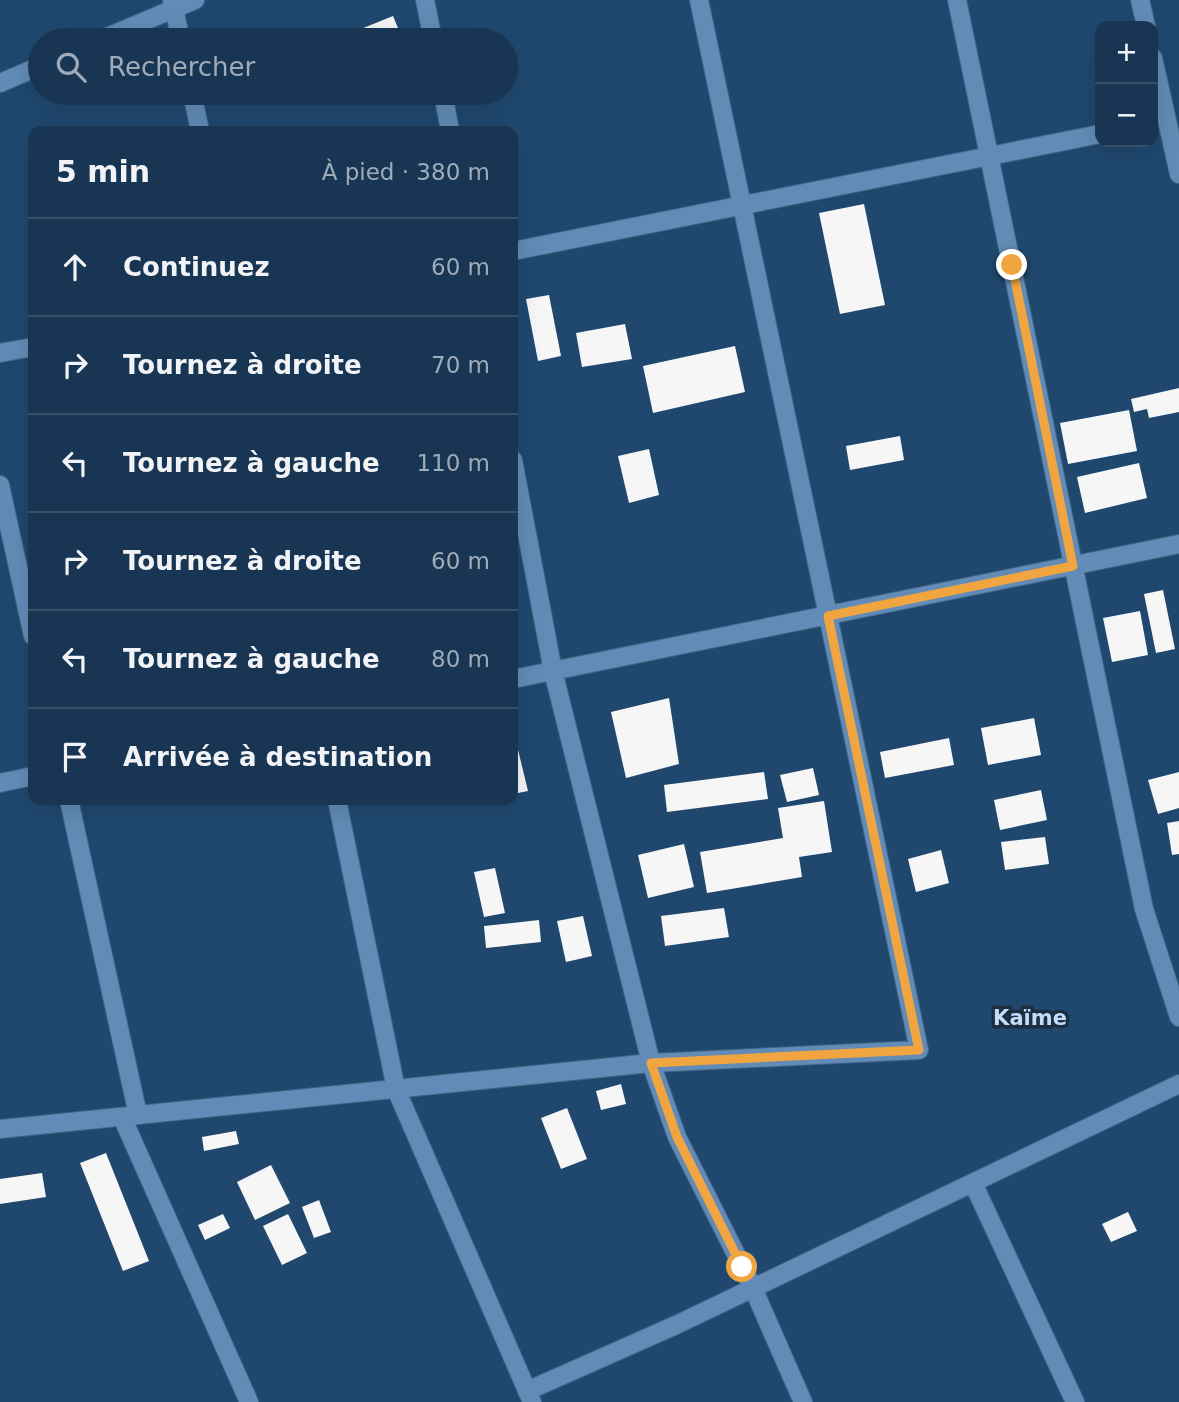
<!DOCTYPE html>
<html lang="fr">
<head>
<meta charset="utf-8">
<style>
  body { margin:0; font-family:"DejaVu Sans",sans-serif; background:#25415d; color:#f1f3f6 }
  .controls { position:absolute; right:21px; top:21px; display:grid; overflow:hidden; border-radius:14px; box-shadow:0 7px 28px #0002 }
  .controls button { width:63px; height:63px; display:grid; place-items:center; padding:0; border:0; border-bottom:2px solid #36506a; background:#183653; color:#f1f3f6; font:35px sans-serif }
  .stop { position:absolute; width:21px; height:21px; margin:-16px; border:5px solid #f1a540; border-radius:50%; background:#fff }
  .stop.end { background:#f1a540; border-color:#fff; box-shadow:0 2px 7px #0008 }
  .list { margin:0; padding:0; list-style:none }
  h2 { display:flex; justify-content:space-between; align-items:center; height:91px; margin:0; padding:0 28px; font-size:30px }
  h2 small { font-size:23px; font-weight:400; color:#9fabb8 }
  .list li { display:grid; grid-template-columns:46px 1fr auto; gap:21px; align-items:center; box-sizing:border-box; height:98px; padding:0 28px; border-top:2px solid #36506a }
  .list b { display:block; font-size:26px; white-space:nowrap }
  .list em { font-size:23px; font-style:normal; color:#9fabb8 }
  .icon { flex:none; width:38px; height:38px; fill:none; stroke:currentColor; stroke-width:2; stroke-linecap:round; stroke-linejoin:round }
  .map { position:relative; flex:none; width:1179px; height:1402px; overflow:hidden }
  .search { position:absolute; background:#183653; box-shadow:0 7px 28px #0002; left:28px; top:28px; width:490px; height:77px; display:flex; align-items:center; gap:18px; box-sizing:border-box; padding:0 24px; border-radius:38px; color:#9fabb8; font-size:26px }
  .panel { position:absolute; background:#183653; box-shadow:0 7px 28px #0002; left:28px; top:126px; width:490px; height:679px; border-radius:14px }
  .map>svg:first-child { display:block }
  .building { fill:#f6f6f6 }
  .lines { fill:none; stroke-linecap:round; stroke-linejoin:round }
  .minor-casing { stroke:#416586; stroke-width:20 }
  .minor { stroke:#628cb7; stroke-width:18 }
  .route { stroke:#f1a540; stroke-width:9 }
  .labels { text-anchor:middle; stroke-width:7; stroke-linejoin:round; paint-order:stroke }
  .quarter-label { font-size:21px; font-weight:bold; fill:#c2dcf9; stroke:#1c2e40 }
</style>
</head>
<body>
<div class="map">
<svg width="1179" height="1402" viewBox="0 0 1179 1402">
  <rect width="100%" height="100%" fill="#20486f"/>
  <g class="building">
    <path d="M393 16 403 40H348L346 35Z"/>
    <path d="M864 204 885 305 840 314 819 213Z"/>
    <path d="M549 295 561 356 538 361 526 299Z"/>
    <path d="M625 324 632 359 582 367 576 333Z"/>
    <path d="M735 346 745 392 653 413 643 366Z"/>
    <path d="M1179 388V412L1149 418 1147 409 1134 412 1131 399Z"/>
    <path d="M1129 410 1137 451 1068 464 1060 423Z"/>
    <path d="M900 436 904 460 850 470 846 446Z"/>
    <path d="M649 449 659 495 629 503 618 456Z"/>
    <path d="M1139 463 1147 498 1085 513 1077 477Z"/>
    <path d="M1163 590 1175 649 1156 653 1144 594Z"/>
    <path d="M1140 611 1148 655 1112 662 1103 618Z"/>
    <path d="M669 698 679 764 626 778 611 712Z"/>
    <path d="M1034 718 1041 755 988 765 981 728Z"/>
    <path d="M513 729 528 791 513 794Z"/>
    <path d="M949 738 954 765 885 778 880 752Z"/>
    <path d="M813 768 819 795 787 802 780 775Z"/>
    <path d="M764 772 768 799 667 812 664 785Z"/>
    <path d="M1179 772V808L1158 814 1148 780Z"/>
    <path d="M1041 790 1047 820 1000 830 994 800Z"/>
    <path d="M824 801 832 852 799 857 802 877 707 893 700 852 783 838 778 808Z"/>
    <path d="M1179 821V854L1172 855 1167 823Z"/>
    <path d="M1045 837 1049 864 1005 870 1001 842Z"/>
    <path d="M684 844 694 887 648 898 638 855Z"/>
    <path d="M941 850 949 883 916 892 908 859Z"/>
    <path d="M495 868 505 913 484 917 474 872Z"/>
    <path d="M724 908 729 937 665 946 661 916Z"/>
    <path d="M583 916 592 956 566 962 557 921Z"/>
    <path d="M539 920 541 942 486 948 484 926Z"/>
    <path d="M621 1084 626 1104 601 1110 596 1091Z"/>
    <path d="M567 1108 587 1159 561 1169 541 1118Z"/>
    <path d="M236 1131 239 1144 204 1151 202 1137Z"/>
    <path d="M106 1153 149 1261 123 1271 80 1163Z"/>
    <path d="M271 1165 290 1203 255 1220 237 1182Z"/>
    <path d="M42 1173 46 1197 0 1204V1179Z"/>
    <path d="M319 1200 331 1232 314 1238 302 1207Z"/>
    <path d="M1128 1212 1137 1231 1111 1242 1102 1224Z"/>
    <path d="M223 1214 230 1228 205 1240 198 1225Z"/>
    <path d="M288 1214 307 1253 282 1265 263 1226Z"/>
  </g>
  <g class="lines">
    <g class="minor-casing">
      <g id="minor">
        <path d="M172 0 181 40"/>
        <path d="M425 0 433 40"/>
        <path d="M957 0 1144 909 1179 1017"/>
        <path d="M1140 0 1146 26"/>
        <path d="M100 40 195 0"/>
        <path d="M1153 58 1179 174"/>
        <path d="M0 83 40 66"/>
        <path d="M192 93 200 131"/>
        <path d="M443 93 450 131"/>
        <path d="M513 251 1100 134"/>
        <path d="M0 353 33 347"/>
        <path d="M513 460 553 671 651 1063 677 1137 753 1288 803 1402"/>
        <path d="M0 485 33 636"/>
        <path d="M513 679 1179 544"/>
        <path d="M0 783 33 776"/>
        <path d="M69 800 138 1115"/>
        <path d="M337 800 396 1089 532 1402"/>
        <path d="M122 1117 249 1402"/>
        <path d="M0 1129 651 1063 919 1050 699 0"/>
        <path d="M973 1183 1075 1402"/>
        <path d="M527 1391 676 1325 1179 1084"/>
      </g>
    </g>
    <use href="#minor" class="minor"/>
  </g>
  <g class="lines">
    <path class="route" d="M742 1267 677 1137 651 1063 919 1050 828 616 1073 566 1012 265"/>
  </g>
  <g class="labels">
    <g class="quarter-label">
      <text x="1030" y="1025">Kaïme</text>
    </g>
  </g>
</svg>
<div class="controls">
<button>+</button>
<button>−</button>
</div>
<div class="stop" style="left:742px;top:1267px"></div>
<div class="stop end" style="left:1012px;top:265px"></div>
<div class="search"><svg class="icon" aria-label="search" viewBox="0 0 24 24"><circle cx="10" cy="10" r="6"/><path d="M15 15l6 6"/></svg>Rechercher</div>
<section class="panel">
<h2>5 min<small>À pied · 380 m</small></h2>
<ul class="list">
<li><svg class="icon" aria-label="ahead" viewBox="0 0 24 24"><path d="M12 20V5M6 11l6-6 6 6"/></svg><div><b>Continuez</b></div><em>60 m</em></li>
<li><svg class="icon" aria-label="right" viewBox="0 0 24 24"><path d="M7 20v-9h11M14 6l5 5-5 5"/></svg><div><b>Tournez à droite</b></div><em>70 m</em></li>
<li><svg class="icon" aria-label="left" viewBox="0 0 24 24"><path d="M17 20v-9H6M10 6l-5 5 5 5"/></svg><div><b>Tournez à gauche</b></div><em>110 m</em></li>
<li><svg class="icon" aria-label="right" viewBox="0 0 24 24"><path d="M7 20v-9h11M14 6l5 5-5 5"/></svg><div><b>Tournez à droite</b></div><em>60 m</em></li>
<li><svg class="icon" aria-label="left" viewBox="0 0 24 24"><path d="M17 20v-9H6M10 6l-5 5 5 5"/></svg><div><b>Tournez à gauche</b></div><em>80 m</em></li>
<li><svg class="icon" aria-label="arrive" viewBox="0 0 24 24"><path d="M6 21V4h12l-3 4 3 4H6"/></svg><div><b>Arrivée à destination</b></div></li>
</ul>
</section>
</div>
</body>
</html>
